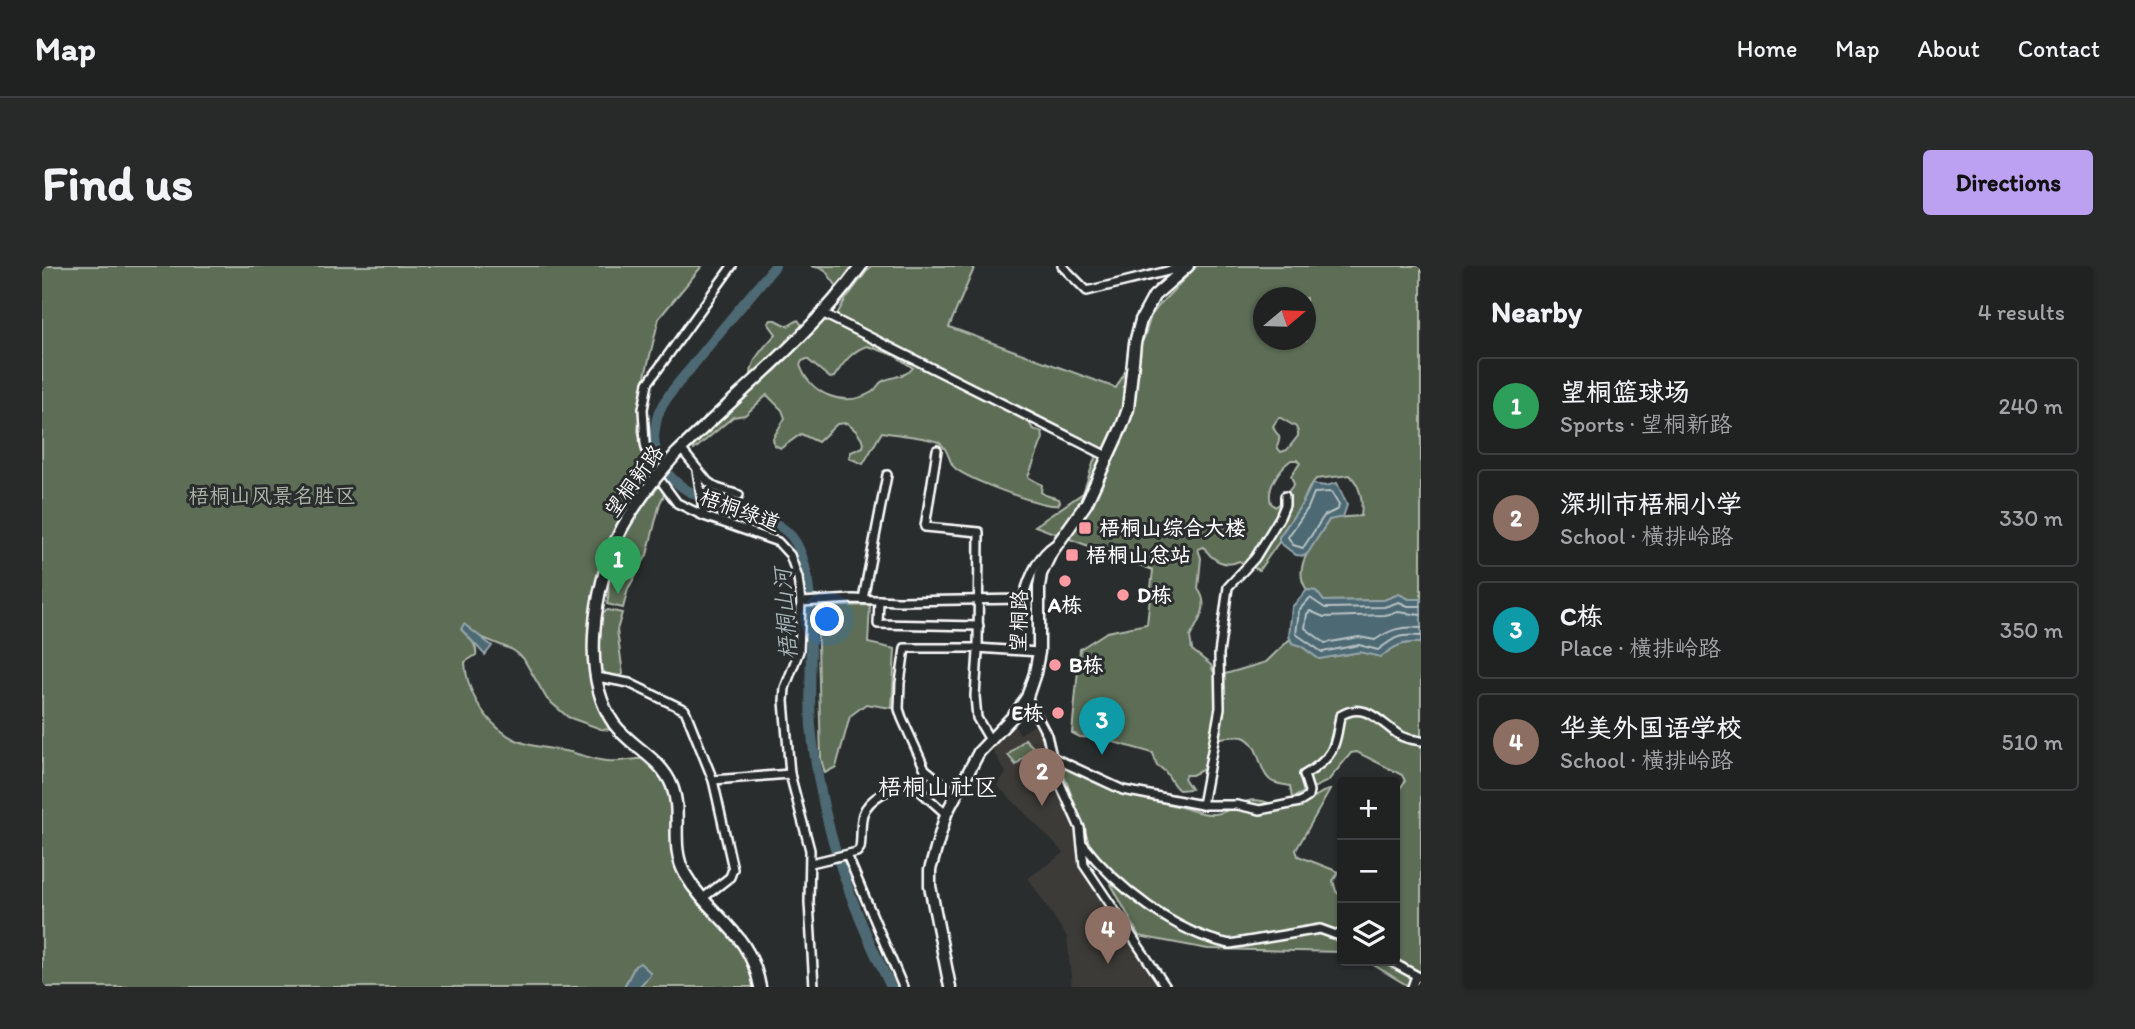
<!DOCTYPE html>
<html lang="en">
<head>
<meta charset="utf-8">
<style>
  body { margin:0; font-family:Itim,"LXGW WenKai TC",sans-serif; background:#282a2a; color:#f1f3f6 }
  .controls { position:absolute; right:21px; bottom:21px; display:grid; overflow:hidden; border-radius:7px; box-shadow:0 2px 5px #0004 }
  .controls button { width:63px; height:63px; display:grid; place-items:center; padding:0; border:0; border-bottom:2px solid #3d3f40; background:#202222; color:#f1f3f6; font:35px sans-serif }
  .compass { position:absolute; left:1211px; top:21px; width:63px; height:63px; border-radius:50%; background:#202222; box-shadow:0 2px 5px #0004; rotate:71deg }
  .you { position:absolute; left:786px; top:354px; width:24px; height:24px; margin:-18px; border:5px solid #fff; border-radius:50%; background:#1a73e8; box-shadow:0 0 0 10px #1a73e833 }
  .badge { display:grid; place-items:center; width:46px; height:46px; border-radius:50%; background:#bca0f2; color:#fff; font-size:23px; font-weight:700 }
  .pin { position:absolute; translate:-50% -58px; filter:drop-shadow(0 2px 4px #0008) }
  .pin::after { content:''; position:absolute; top:37px; width:24px; height:21px; background:inherit; clip-path:polygon(0 0,100% 0,50% 100%) }
  .list { margin:0; padding:0; list-style:none }
  h2 { display:flex; justify-content:space-between; align-items:center; height:91px; margin:0; padding:0 28px; font-size:30px }
  h2 small { font-size:23px; font-weight:400; color:#a2a4a5 }
  .list li { display:grid; grid-template-columns:46px 1fr auto; gap:21px; align-items:center; box-sizing:border-box; height:98px; margin:0 14px 14px; padding:0 14px; border:2px solid #3d3f40; border-radius:7px }
  .list b { display:block; font-size:26px; white-space:nowrap }
  .list p { margin:0; font-size:23px; white-space:nowrap; color:#a2a4a5 }
  .list em { font-size:23px; font-style:normal; color:#a2a4a5 }
  .icon { flex:none; width:38px; height:38px; fill:none; stroke:currentColor; stroke-width:2; stroke-linecap:round; stroke-linejoin:round }
  .map { position:relative; flex:none; width:1379px; height:721px; overflow:hidden; border-radius:7px }
  header { display:flex; align-items:center; gap:42px; box-sizing:border-box; height:98px; padding:0 35px; background:#202222; border-bottom:2px solid #3d3f40 }
  header strong { font-size:33px }
  nav { display:flex; gap:38px; margin-inline-start:auto; font-size:24px }
  .intro { display:flex; align-items:center; justify-content:space-between; box-sizing:border-box; height:168px; padding:0 42px }
  h1 { margin:0; font-size:49px }
  .button { padding:18px 32px; border-radius:7px; background:#bca0f2; color:#111; font-size:24px; font-weight:700 }
  main { display:flex; gap:42px; padding:0 42px }
  aside { flex:1; background:#202222; border-radius:7px; box-shadow:0 2px 5px #0004 }
  .map>svg:first-child { display:block }
  .built { fill:#3d3a38 }
  .green { fill:#5d6d56; stroke:#aeb6aa; stroke-width:2; fill-rule:evenodd }
  .water { fill:#4e6973; stroke:#95a5ab; stroke-width:2 }
  .lines { fill:none; stroke-linecap:round; stroke-linejoin:round }
  .shore { stroke:#b8c3c7; stroke-width:2 }
  .river { stroke:#4e6973; stroke-width:10 }
  .street-casing { stroke:#fff; stroke-width:12 }
  .secondary-casing { stroke:#fff; stroke-width:15 }
  .street { stroke:#2a2d2e; stroke-width:7 }
  .secondary { stroke:#2a2d2e; stroke-width:10 }
  .secondary-bridge-casing { stroke:#fff; stroke-width:15; stroke-linecap:butt }
  .secondary-bridge { stroke:#2a2d2e; stroke-width:10 }
  .poi-dot { fill:#ff9aa2; stroke:#2a2d2e; stroke-width:2.5 }
  .labels { text-anchor:middle; stroke-width:6; stroke-linejoin:round; paint-order:stroke }
  .street-label { font-size:21px; fill:#fff; stroke:#2a2d2e }
  .park-label { font-size:21px; fill:#aeb6aa; stroke:#2a2d2e }
  .poi-label { font-size:21px; font-weight:bold; fill:#fff; stroke:#2a2d2e; text-anchor:start }
  .water-label { font-size:23px; font-style:italic; fill:#a6b4b9; stroke:#2a2d2e }
  .quarter-label { font-size:24px; fill:#fff; stroke:#2a2d2e }
</style>
</head>
<body>
<header>
<strong>Map</strong>
<nav><a>Home</a><a>Map</a><a>About</a><a>Contact</a></nav>
</header>
<div class="intro"><h1>Find us</h1><a class="button">Directions</a></div>
<main>
<div class="map">
<svg width="1379" height="721" viewBox="0 0 1379 721">
  <rect width="100%" height="100%" fill="#2a2d2e"/>
  <filter id="ink" filterUnits="userSpaceOnUse"><feTurbulence type="fractalNoise" baseFrequency=".0143" numOctaves="2"/><feDisplacementMap in="SourceGraphic" scale="14" xChannelSelector="R" yChannelSelector="G"/><feConvolveMatrix kernelMatrix="1 2 1 2 8 2 1 2 1" color-interpolation-filters="sRGB"/></filter>
  <g filter="url(#ink)">
    <path class="built" d="M968 455 978 468 994 458 1003 477 1013 516 1035 562 1038 578 1082 666 1120 721H1030L1025 671 986 612 1022 587 955 519 964 507 947 478Z"/>
    <g class="green">
      <path d="M0 0H660L617 52 603 110 596 165 604 192V215L569 279 550 356 553 415 570 460 569 464 559 463 526 451 505 433 481 392 471 384 419 363C426 371 436 378 434 389L423 396C425 431 450 468 485 478 499 482 514 483 528 486 540 489 553 494 565 495 580 497 593 491 609 493L632 529 630 579 634 594 694 669 716 721H597L606 710 593 700 582 721H0Z"/>
      <path d="M769 0H813L797 23 782 3Z"/>
      <path d="M829 0H933L907 61 1074 122 1102 72 1109 50 1119 37 1155 0H1379V333H1367L1357 328 1342 334 1282 335 1274 325 1265 324C1248 300 1274 275 1287 254L1291 252 1319 250C1321 234 1319 221 1308 209L1274 213 1267 222 1260 238 1237 271V276L1217 304 1197 295C1184 302 1169 294 1162 281L1156 283 1159 292 1156 323C1169 340 1156 356 1148 371L1150 384 1169 399 1171 405 1180 409 1224 396 1248 373 1250 377 1259 380 1277 393 1318 386 1339 391C1353 379 1361 376 1379 377V721H1368L1325 695H1353V530L1363 515 1360 509 1315 486 1309 487 1286 515 1250 532 1248 520C1243 519 1236 518 1231 516 1215 507 1220 478 1201 471 1194 469 1178 473 1168 472L1164 502 1150 509H1144L1142 512 1149 523 1137 524C1127 517 1128 505 1115 500L1111 487 1057 472 1038 471 1030 467 1038 383 1065 366 1105 358 1111 304 993 260 1041 227 1056 183 794 50 803 34ZM1222 32H1264V74H1222ZM1237 151 1254 161 1256 166V170L1245 184 1239 186 1235 181C1241 165 1234 172 1231 160ZM1249 194H1255L1258 197 1249 210 1252 218 1246 226V232L1233 241 1229 237C1224 222 1237 203 1249 194Z"/>
      <path d="M785 51 982 149 991 163 1000 166 1001 172 986 211 1000 219 999 226 1003 229 1017 233 1018 236 1016 239C1002 242 920 212 911 200 906 192 906 183 898 177 889 171 853 169 840 166L821 198 807 192 809 186 821 181 822 177 815 166 805 157 795 158 776 176 759 168 739 182 732 179 731 172 743 152 740 144 725 129 703 149 691 151 652 184 650 180 723 112 733 105ZM825 80 852 89 871 102C864 111 851 110 841 115 836 117 835 123 830 126 802 143 768 128 758 99L760 95 765 93 788 112 792 111C801 98 809 85 825 80Z"/>
      <path d="M734 54 746 60 756 54 762 62 714 112 709 109C709 93 724 79 734 68L726 57 729 54Z"/>
      <path d="M618 219 622 229 618 237 605 289 586 323 581 342 565 338C568 328 565 320 567 311 575 275 594 246 618 219Z"/>
      <path d="M828 339 826 377 853 383 850 442 824 438 808 450 794 501 783 507 779 493 775 341Z"/>
      <path d="M566 344 580 347 575 364 581 408 575 411 565 410C551 393 557 367 559 347Z"/>
      <path d="M983 473 992 482 974 499 966 489Z"/>
      <path d="M1024 502C1062 521 1100 532 1142 542 1152 545 1162 549 1173 548 1189 547 1197 534 1213 534 1229 535 1238 544 1256 540 1269 538 1275 525 1288 524L1254 584 1256 590 1297 606 1291 615 1294 625 1300 632V686L1166 683 1097 670 1048 579 1020 504Z"/>
    </g>
    <g class="water">
      <path d="M1295 217 1305 239 1301 251 1287 254 1266 287 1262 290 1254 289 1237 276V271L1260 238 1270 218 1284 220Z"/>
      <path d="M1265 324 1274 325 1282 335 1342 334 1357 328 1367 333H1379V377C1361 376 1353 379 1339 391L1318 386 1277 393 1259 380 1250 377 1247 370 1250 341Z"/>
      <path d="M422 358 450 380 443 389 419 363Z"/>
      <path d="M598 697 608 706V709L597 721H582L593 700Z"/>
    </g>
    <g class="lines">
      <g class="shore">
        <path d="M1289 226 1297 239 1296 243 1282 250 1261 282 1251 279 1246 271 1266 242 1272 227Z"/>
        <path d="M1379 340H1366L1357 336 1342 341 1283 342 1268 332 1257 344 1254 368 1280 386 1317 379 1336 384C1353 371 1357 368 1379 370"/>
        <path d="M1379 349 1356 346 1343 349 1282 351 1268 345 1265 348 1263 362 1283 377 1317 371 1333 374C1349 363 1360 360 1379 362"/>
      </g>
      <path class="river" d="M733 0C705 34 676 67 649 102 638 115 625 129 618 144 614 152 613 162 612 170 612 185 618 198 627 209 661 249 732 238 754 277 778 318 765 410 769 460 778 554 807 637 849 721"/>
      <g class="street-casing">
        <g id="street">
          <path d="M690 0 606 117 601 143 603 177 608 200 635 237 662 250 736 276 748 289 756 312 759 336 757 385 743 422 742 435 748 508 768 584 767 636 772 721"/>
          <path d="M1020 0 1045 25 1142 1"/>
          <path d="M782 48 1065 190"/>
          <path d="M639 183 666 216 675 222 697 229"/>
          <path d="M895 184 883 261 937 266 936 386 933 430 935 452 948 474"/>
          <path d="M655 204 662 250"/>
          <path d="M821 333 845 209"/>
          <path d="M837 334 836 358 937 360"/>
          <path d="M759 336 811 333 857 335 981 333C986 313 994 291 1012 279"/>
          <path d="M555 411 587 417 643 444 671 514 691 603 688 611 661 632"/>
          <path d="M985 431 1005 469 1015 511 1038 562 1042 599 1124 721"/>
          <path d="M1010 491 1081 524 1160 539H1195L1218 544 1258 536 1266 531 1267 525 1262 509C1291 492 1293 483 1298 450 1322 434 1338 456 1357 469 1364 473 1372 474 1379 475"/>
          <path d="M671 514 748 508"/>
          <path d="M915 529 883 503 860 452 857 443 858 417 863 382H935L997 386"/>
          <path d="M1160 539 1178 442 1177 388 1186 321 1213 292 1238 251 1243 239V230"/>
          <path d="M1040 577C1074 621 1133 667 1188 678L1278 663 1300 671"/>
          <path d="M805 589 861 721"/>
          <path d="M769 597 815 586 818 582C820 571 818 558 821 548 828 529 852 522 868 516L904 548"/>
          <path d="M1348 695 1379 712"/>
          <path d="M1370 721 1374 710"/>
        </g>
      </g>
      <g class="secondary-casing">
        <g id="secondary">
          <path d="M634 188C697 126 767 72 819 0"/>
          <path d="M612 214C599 232 586 249 577 268 553 320 537 407 572 458 589 481 619 492 630 520 641 548 627 580 643 608 668 652 708 664 718 721"/>
          <path d="M908 721 888 620V604L904 548 937 486 975 446 985 431 993 407 997 386V321L999 308 1009 287 1044 238 1080 160 1086 143 1093 77 1099 54 1112 30 1146 0"/>
        </g>
      </g>
      <use href="#street" class="street"/>
      <use href="#secondary" class="secondary"/>
      <g class="secondary-bridge-casing">
        <path id="secondary-bridge" d="M612 214 634 188"/>
      </g>
      <use href="#secondary-bridge" class="secondary-bridge"/>
    </g>
  </g>
  <g class="poi-dot">
    <rect x="1036" y="255" width="14" height="14" rx="3.5"/>
    <rect x="1023" y="282" width="14" height="14" rx="3.5"/>
    <circle cx="1023" cy="315" r="7"/>
    <circle cx="1081" cy="329" r="7"/>
    <circle cx="1013" cy="399" r="7"/>
    <circle cx="1016" cy="447" r="7"/>
  </g>
  <g class="labels">
    <g class="street-label">
      <text transform="translate(592 215) rotate(-54)" y="7">望桐新路</text>
      <text transform="translate(698 244) rotate(20)" y="7">梧桐绿道</text>
      <text transform="translate(977 355) rotate(-88)" y="7">望桐路</text>
    </g>
    <g class="park-label">
      <text x="230" y="237">梧桐山风景名胜区</text>
    </g>
    <g class="poi-label">
      <text x="1057" y="269">梧桐山综合大楼</text>
      <text x="1044" y="296">梧桐山总站</text>
      <text x="1095" y="336">D栋</text>
      <text x="1023" y="346" text-anchor="middle">A栋</text>
      <text x="1027" y="406">B栋</text>
      <text x="1002" y="454" text-anchor="end">E栋</text>
    </g>
    <g class="water-label">
      <text transform="translate(743 348) rotate(-94)" y="8">梧桐山河</text>
    </g>
    <g class="quarter-label">
      <text x="896" y="529">梧桐山社区</text>
    </g>
  </g>
</svg>
<div class="controls">
<button>+</button>
<button>−</button>
<button><svg class="icon" aria-label="layers" viewBox="0 0 24 24"><path d="M12 4l9 5-9 5-9-5zM3 14l9 5 9-5"/></svg></button>
</div>
<svg class="compass" viewBox="-18 -18 36 36"><path d="M0-13l5 13h-10z" fill="#e53935"/><path d="M0 13l5-13h-10z" fill="#a2a4a5"/></svg>
<div class="you"></div>
<div class="pin badge" style="left:576px;top:328px;background:#2e9e5b">1</div>
<div class="pin badge" style="left:1000px;top:540px;background:#8d6e63">2</div>
<div class="pin badge" style="left:1060px;top:489px;background:#0f9aa8">3</div>
<div class="pin badge" style="left:1066px;top:698px;background:#8d6e63">4</div>
</div>
<aside>
<h2>Nearby<small>4 results</small></h2>
<ul class="list">
<li><span class="badge" style="background:#2e9e5b">1</span><div><b>望桐篮球场</b><p>Sports · 望桐新路</p></div><em>240 m</em></li>
<li><span class="badge" style="background:#8d6e63">2</span><div><b>深圳市梧桐小学</b><p>School · 横排岭路</p></div><em>330 m</em></li>
<li><span class="badge" style="background:#0f9aa8">3</span><div><b>C栋</b><p>Place · 横排岭路</p></div><em>350 m</em></li>
<li><span class="badge" style="background:#8d6e63">4</span><div><b>华美外国语学校</b><p>School · 横排岭路</p></div><em>510 m</em></li>
</ul>
</aside>
</main>
</body>
</html>
